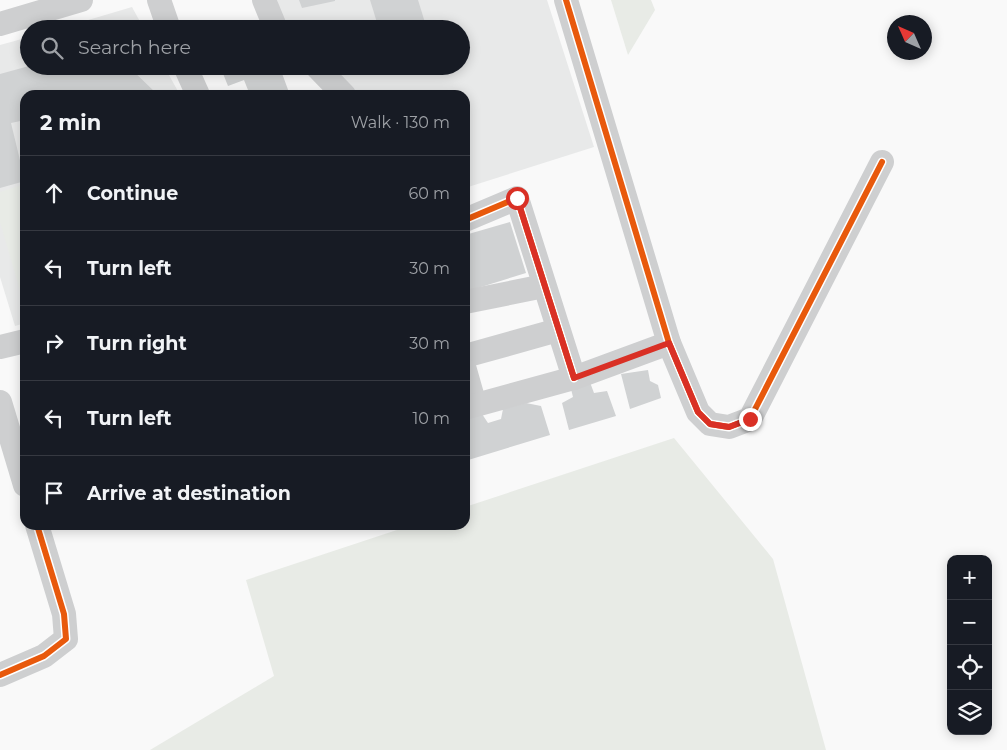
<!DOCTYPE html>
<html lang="en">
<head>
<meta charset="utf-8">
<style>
  body { margin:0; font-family:Montserrat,sans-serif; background:#242831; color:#f1f3f6 }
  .controls { position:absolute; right:15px; bottom:15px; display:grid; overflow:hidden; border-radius:10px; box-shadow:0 2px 12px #0003 }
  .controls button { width:45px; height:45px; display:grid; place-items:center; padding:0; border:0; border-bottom:1px solid #363941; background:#171b24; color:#f1f3f6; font:25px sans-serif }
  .compass { position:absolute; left:887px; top:15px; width:45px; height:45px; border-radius:50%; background:#171b24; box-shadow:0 2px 12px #0003; rotate:315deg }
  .stop { position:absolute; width:15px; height:15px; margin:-11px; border:4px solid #d93025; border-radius:50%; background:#fff }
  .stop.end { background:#d93025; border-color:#fff; box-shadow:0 1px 5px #0008 }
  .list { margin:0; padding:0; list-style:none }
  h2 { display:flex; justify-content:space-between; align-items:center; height:65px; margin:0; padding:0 20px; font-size:21px }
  h2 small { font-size:16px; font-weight:400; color:#9ea1a6 }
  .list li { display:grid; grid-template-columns:32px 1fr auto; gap:15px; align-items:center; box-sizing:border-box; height:75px; padding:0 20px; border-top:1px solid #363941 }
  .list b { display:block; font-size:19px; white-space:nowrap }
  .list em { font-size:16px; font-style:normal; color:#9ea1a6 }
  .icon { flex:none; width:28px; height:28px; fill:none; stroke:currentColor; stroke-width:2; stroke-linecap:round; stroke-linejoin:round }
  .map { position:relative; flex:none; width:1007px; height:750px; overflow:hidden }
  .search { position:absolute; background:#171b24; box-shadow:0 2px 12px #0003; left:20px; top:20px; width:450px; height:55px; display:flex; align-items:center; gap:12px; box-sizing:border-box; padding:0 18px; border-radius:28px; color:#9ea1a6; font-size:19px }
  .panel { position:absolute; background:#171b24; box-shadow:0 2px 12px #0003; left:20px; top:90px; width:450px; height:440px; border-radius:15px }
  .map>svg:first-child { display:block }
  .built { fill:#e8e9e9 }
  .green { fill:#e8ebe6 }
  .building { fill:#d0d2d3 }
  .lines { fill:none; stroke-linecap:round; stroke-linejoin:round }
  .minor { stroke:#cecfd0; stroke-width:24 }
  .cycleway-casing { stroke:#fff; stroke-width:9 }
  .cycleway { stroke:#e8590c; stroke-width:6 }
  .route { stroke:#d93025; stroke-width:6 }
</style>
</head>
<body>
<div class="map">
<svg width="1007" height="750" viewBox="0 0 1007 750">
  <rect width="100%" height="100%" fill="#f9f9f9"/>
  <g class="built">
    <path d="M277 0H547L594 147 465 188V95H355L328 66H461V29H292L283 19Z"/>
    <path d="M132 7 144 29H58Z"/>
    <path d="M29 37V66H164L180 95H25V323L15 326 0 277V45Z"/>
  </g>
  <g class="green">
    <path d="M611 0H651L655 10 628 55Z"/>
    <path d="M25 184V303L24 304 0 222V192Z"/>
    <path d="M674 438 773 559 826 750H150L274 676 246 580 412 525H465V507Z"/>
  </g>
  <g class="building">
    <path d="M299 0H335V1L302 8Z"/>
    <path d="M370 0H418L427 29H379Z"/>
    <path d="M244 24 246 29H231Z"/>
    <path d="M29 66H128L158 95H25V120L11 123 25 181 0 188V74Z"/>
    <path d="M220 66H264L266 72 280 68 290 95H250L244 80 228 86Z"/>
    <path d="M510 222 526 273 465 292V235Z"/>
    <path d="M648 370 650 381 658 385 661 398 630 409 621 374Z"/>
    <path d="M588 377 594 393 607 391 616 416 569 430 562 403 573 397 569 381Z"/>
    <path d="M526 403 541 406 550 435 465 461 466 418 482 414 488 423 501 419 503 409Z"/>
  </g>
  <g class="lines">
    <g class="minor">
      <path d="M159 0 169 29"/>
      <path d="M264 0 276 29"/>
      <path d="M566 0 669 343 698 412 710 424 729 427 750 419 882 162"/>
      <path d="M0 24 81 0"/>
      <path d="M185 66 198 95"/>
      <path d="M316 66 344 95"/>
      <path d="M465 220 517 198 574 378"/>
      <path d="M465 302 544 286"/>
      <path d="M0 347 25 341"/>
      <path d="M465 356 558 330"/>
      <path d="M465 370 475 405"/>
      <path d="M0 402 25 485"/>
      <path d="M465 408 574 378 669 343"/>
      <path d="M0 675 44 656 66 639 64 614 37 525"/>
    </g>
    <g class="cycleway-casing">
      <g id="cycleway">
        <path d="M566 0 669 343 698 412 710 424 729 427 750 419 882 162"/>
        <path d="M465 220 517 198 574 378"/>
        <path d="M0 675 44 656 66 639 64 614 37 525"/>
      </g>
    </g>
    <use href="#cycleway" class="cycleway"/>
  </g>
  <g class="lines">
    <path class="route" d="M517 198 574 378 669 343 698 412 710 424 729 427 750 419"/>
  </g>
</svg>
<div class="controls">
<button>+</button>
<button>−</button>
<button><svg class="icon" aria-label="locate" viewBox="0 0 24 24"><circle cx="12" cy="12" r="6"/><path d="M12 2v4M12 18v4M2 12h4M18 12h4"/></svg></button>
<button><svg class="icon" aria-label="layers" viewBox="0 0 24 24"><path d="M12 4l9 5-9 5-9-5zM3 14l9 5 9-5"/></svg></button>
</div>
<svg class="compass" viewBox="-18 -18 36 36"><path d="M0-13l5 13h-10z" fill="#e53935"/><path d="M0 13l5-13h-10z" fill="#9ea1a6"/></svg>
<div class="stop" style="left:517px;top:198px"></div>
<div class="stop end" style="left:750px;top:419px"></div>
<div class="search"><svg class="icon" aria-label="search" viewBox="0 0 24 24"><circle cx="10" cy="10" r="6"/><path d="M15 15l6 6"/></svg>Search here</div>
<section class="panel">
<h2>2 min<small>Walk · 130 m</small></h2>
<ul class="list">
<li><svg class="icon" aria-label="ahead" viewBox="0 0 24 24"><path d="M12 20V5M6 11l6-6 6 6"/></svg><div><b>Continue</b></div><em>60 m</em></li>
<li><svg class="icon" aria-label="left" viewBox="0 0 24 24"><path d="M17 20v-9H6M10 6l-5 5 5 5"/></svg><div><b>Turn left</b></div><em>30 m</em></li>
<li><svg class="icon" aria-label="right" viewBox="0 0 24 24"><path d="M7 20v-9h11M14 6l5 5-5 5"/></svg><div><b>Turn right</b></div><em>30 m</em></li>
<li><svg class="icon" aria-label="left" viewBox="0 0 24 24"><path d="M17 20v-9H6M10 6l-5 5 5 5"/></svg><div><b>Turn left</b></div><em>10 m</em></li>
<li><svg class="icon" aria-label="arrive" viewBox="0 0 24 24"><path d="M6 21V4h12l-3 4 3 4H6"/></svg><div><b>Arrive at destination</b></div></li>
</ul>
</section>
</div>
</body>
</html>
